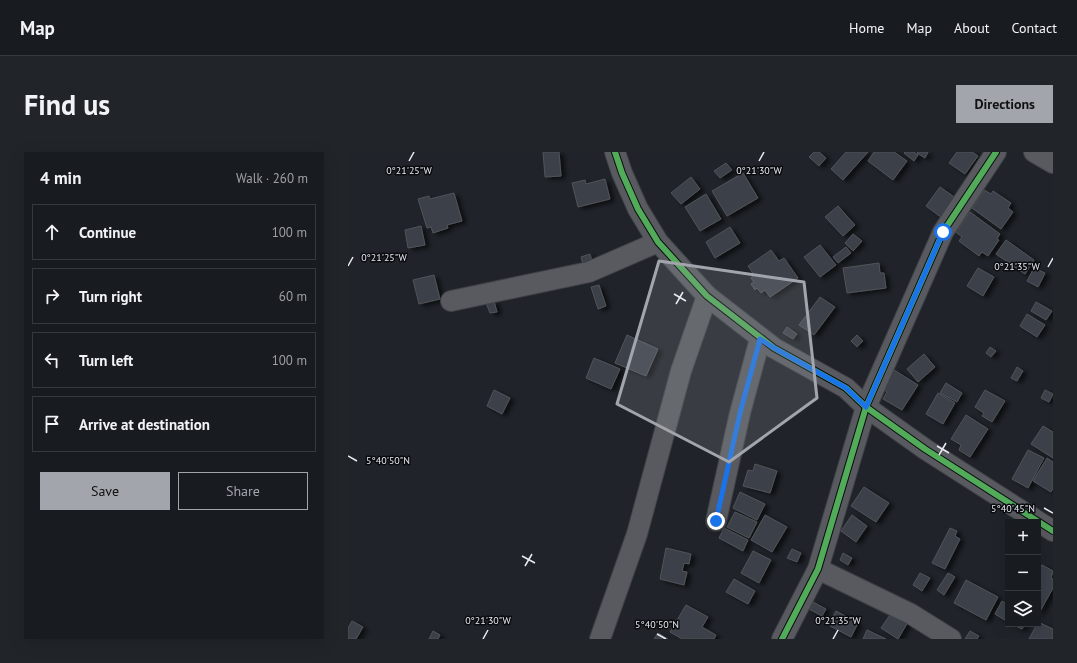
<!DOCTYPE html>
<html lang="en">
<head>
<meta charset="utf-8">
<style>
  body { margin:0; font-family:"PT Sans",sans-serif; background:#212429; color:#f1f3f6 }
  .controls { position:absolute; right:12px; bottom:12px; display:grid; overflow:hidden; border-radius:0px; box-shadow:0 4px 16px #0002 }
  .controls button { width:36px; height:36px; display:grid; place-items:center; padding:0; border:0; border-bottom:1px solid #36393e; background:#181b20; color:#f1f3f6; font:20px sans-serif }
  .stop { position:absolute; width:12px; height:12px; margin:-9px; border:3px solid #1a73e8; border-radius:50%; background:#fff }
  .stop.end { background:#1a73e8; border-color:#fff; box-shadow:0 1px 4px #0008 }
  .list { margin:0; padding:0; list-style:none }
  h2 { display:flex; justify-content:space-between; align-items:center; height:52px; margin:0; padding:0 16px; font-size:17px }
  h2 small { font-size:13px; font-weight:400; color:#9fa1a5 }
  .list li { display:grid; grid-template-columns:26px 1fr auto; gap:12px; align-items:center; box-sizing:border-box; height:56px; margin:0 8px 8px; padding:0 8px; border:1px solid #36393e; border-radius:0px }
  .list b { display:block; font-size:15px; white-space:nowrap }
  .list em { font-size:13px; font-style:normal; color:#9fa1a5 }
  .actions { display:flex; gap:8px; padding:12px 16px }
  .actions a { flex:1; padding:9px 0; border:1px solid #a2a5ac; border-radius:0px; text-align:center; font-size:14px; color:#a2a5ac }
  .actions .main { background:#a2a5ac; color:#111 }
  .icon { flex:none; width:22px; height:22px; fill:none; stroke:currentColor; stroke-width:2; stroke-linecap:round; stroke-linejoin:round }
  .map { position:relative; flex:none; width:705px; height:487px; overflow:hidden; border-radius:0px }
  header { display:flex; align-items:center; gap:24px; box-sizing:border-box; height:56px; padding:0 20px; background:#181b20; border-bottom:1px solid #36393e }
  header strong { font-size:19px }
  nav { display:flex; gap:22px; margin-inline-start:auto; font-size:14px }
  .intro { display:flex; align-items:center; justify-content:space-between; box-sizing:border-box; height:96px; padding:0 24px }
  h1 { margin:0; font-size:28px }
  .button { padding:10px 18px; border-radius:0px; background:#a2a5ac; color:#111; font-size:14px; font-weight:700 }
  main { display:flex; gap:24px; padding:0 24px }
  aside { flex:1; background:#181b20; border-radius:0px; box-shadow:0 4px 16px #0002 }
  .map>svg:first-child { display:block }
  .building { fill:#3b4049; stroke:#515459; filter:url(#shadow) }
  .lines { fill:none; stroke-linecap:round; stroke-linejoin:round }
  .minor-casing { stroke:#3f4147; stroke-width:22 }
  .minor { stroke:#585a5f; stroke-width:20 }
  .cycleway-casing { stroke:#0a0c10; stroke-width:8 }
  .cycleway { stroke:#51ab58; stroke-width:6 }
  .route { stroke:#1a73e8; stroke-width:5 }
  .marked { fill:#a2a5ac; fill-opacity:0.2; stroke:#a2a5ac; stroke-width:3; stroke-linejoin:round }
  .ticks { fill:none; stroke:#e8ebf2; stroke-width:1.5 }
  .ticks-label { font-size:10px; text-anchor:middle; fill:#e8ebf2; stroke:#0a0c10; stroke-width:3; stroke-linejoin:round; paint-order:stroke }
</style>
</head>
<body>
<header>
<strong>Map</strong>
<nav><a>Home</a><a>Map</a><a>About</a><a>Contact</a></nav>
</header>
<div class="intro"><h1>Find us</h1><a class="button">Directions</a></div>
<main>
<aside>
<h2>4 min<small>Walk · 260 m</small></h2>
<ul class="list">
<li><svg class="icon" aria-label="ahead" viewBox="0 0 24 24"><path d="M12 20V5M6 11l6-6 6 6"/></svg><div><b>Continue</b></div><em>100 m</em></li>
<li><svg class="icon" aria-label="right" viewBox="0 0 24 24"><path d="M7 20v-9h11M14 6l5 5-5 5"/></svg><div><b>Turn right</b></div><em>60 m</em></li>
<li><svg class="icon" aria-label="left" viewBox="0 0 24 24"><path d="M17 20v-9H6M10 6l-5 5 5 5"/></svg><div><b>Turn left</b></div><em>100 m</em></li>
<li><svg class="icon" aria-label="arrive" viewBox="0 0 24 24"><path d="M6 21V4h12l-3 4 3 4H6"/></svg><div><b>Arrive at destination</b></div></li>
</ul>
<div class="actions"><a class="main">Save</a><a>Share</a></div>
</aside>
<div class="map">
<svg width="705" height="487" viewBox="0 0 705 487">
  <defs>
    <filter id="shadow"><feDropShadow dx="4.5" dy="2.5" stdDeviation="2" flood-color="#0009"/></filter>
  </defs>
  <rect width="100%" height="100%" fill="#20242a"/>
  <g class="building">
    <path d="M195 0H211L213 24 197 25Z"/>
    <path d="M466 0H471L478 6 471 14 461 5Z"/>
    <path d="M498 0H520L495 28 483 17Z"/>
    <path d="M526 0H546L559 9 545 28 520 9Z"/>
    <path d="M557 0H566L570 3 566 9 556 1Z"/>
    <path d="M570 0H580L577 6 569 1Z"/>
    <path d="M609 0H624L630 4 617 22 601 11Z"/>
    <path d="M378 11 384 18 372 26 366 19Z"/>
    <path d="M395 21 410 46 379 64 364 39Z"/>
    <path d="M343 25 352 37 333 52 323 41Z"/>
    <path d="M257 27 262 47 230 55 224 31 237 28 238 32Z"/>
    <path d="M592 35 612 49 598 69 578 54Z"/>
    <path d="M636 38 643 42 645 39 663 51 660 56 665 60 653 77 624 56Z"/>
    <path d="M106 41 114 69 99 73 100 76 85 81 83 75 79 76 70 47 81 44 82 47Z"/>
    <path d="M358 42 373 67 352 79 337 55Z"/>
    <path d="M490 54 507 73 495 84 477 65Z"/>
    <path d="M622 60 652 82 649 87 651 88 640 104 634 100 631 104 611 89 614 85 608 80Z"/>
    <path d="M73 74 77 93 60 96 57 78Z"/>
    <path d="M382 75 392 91 367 106 358 90Z"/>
    <path d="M505 82 514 89 505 99 497 91Z"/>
    <path d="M658 88 686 108 677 122 648 102Z"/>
    <path d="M472 93 488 113 472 125 456 105Z"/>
    <path d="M498 95 503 101 490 111 485 105Z"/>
    <path d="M423 98 431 109 436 106 450 126 422 145 417 138 413 141 409 136 407 138 403 132 406 130 403 126 406 123 400 114Z"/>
    <path d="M242 102 245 113 236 116 233 105Z"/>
    <path d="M531 111 532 121H536L538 136 499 141 495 116Z"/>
    <path d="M630 116 646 125 635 144 619 134Z"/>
    <path d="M686 116 697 121 690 135 679 129Z"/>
    <path d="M86 123 92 147 71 152 65 128Z"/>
    <path d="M251 133 258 154 250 157 243 135Z"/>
    <path d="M472 145 487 155 466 183 451 173Z"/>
    <path d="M146 149 149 160 142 161 138 151Z"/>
    <path d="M688 150 704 159 698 168 683 159Z"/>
    <path d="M679 162 697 173 689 185 672 174Z"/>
    <path d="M439 175 449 182 445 187 435 181Z"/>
    <path d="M279 183 310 197 298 224 267 211Z"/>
    <path d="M509 183 515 189 509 195 503 189Z"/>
    <path d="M642 195 648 199 643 205 638 201Z"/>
    <path d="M576 202 587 215 570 230 559 217Z"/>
    <path d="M246 206 272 217 263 237 238 226Z"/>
    <path d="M669 215 675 219 669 229 663 226Z"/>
    <path d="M546 218 570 233 554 258 535 247 539 240 534 236Z"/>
    <path d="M598 231 614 241 609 250 592 241Z"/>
    <path d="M146 238 162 246 154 262 139 254Z"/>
    <path d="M637 238 657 249 644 270 634 264 636 261 627 255Z"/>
    <path d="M697 238 705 242 701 250 693 246Z"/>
    <path d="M590 241 607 251 595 272 578 262Z"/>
    <path d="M618 263 640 277 622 305 611 298 613 293 603 287Z"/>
    <path d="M695 274 705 280V306L683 292Z"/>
    <path d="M680 298 696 306 680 336 664 327Z"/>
    <path d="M699 306 705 310V336L703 340 685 329Z"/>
    <path d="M407 312 429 319 422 341 395 334 400 318 405 319Z"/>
    <path d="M516 335 541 351 528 370 503 354Z"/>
    <path d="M392 340 417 352 409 368 385 356Z"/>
    <path d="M387 360 409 370 401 386 379 375Z"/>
    <path d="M417 363 439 375 424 400 403 388Z"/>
    <path d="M504 363 519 374 508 390 493 379Z"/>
    <path d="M376 376 400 388 395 399 371 386Z"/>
    <path d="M602 376 609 379 607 384 612 387 597 417 584 411Z"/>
    <path d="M318 396 343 402 341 412 336 411 334 419 339 420 336 433 312 427Z"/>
    <path d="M444 397 453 401 449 410 439 406Z"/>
    <path d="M405 399 423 408 411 431 393 421Z"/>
    <path d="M495 401 504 406 500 413 492 408Z"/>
    <path d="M694 413 705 419 703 426 705 427V436L690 463V419Z"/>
    <path d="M572 421 582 426 574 439 565 433Z"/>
    <path d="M600 421 607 425 596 443 589 438Z"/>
    <path d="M386 427 407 439 400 452 378 440Z"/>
    <path d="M618 428 650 445 638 468 606 451Z"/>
    <path d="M654 449 660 453V470L647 462Z"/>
    <path d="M465 450 478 457 474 464 461 457Z"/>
    <path d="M338 453 360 465 354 475 368 483 366 487H334L322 480Z"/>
    <path d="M488 459 510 471 503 485 482 474 485 470 482 469Z"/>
    <path d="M544 460 560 470 550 487 533 476Z"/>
    <path d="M4 469 15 475 8 487H0V476Z"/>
    <path d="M690 470 705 477V487H681Z"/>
    <path d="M664 472H677L674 477Z"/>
    <path d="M519 478 538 487H515Z"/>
    <path d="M85 479 92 483 90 487H81Z"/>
    <path d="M622 479 631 484 629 487H617Z"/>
    <path d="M310 481 320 487H306Z"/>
  </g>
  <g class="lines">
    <g class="minor-casing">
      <g id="minor">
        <path d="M267 0 274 21 290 57 310 90 359 144 426 196 498 236 518 255 577 297 705 379"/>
        <path d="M686 0 705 11"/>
        <path d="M103 149 241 120 310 90"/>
        <path d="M368 369 392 261 412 187"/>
        <path d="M470 417 563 462 603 487"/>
        <path d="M252 487 289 382 333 219 359 144"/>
        <path d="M434 487 470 417 518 255 570 137 595 80 648 0"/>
      </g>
    </g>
    <use href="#minor" class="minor"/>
    <g class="cycleway-casing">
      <g id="cycleway">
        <path d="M267 0 274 21 290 57 310 90 359 144 426 196 498 236 518 255 577 297 705 379"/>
        <path d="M434 487 470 417 518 255 570 137 595 80 648 0"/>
      </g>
    </g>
    <use href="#cycleway" class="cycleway"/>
  </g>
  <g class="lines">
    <path class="route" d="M368 369 392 261 412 187 426 196 498 236 518 255 595 80"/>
  </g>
  <path class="marked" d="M311 109 456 130 469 246 381 310 269 252Z"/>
  <path class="ticks" d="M61 9 66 0M411 9 416 0M0 114 5 105M700 115 705 106M326 142 338 149M328 152 335 140M589 294 601 301M591 303 598 291M0 304 9 309M696 356 705 361M174 404 187 411M177 414 184 402M309 482 318 487M135 487 140 478M485 487 490 478"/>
  <g class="ticks-label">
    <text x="61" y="22">0°21'25"W</text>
    <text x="411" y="22">0°21'30"W</text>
    <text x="36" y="109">0°21'25"W</text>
    <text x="669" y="118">0°21'35"W</text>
    <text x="40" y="312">5°40'50"N</text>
    <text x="665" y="360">5°40'45"N</text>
    <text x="140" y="472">0°21'30"W</text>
    <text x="490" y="472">0°21'35"W</text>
    <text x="309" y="476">5°40'50"N</text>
  </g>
</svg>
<div class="controls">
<button>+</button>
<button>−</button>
<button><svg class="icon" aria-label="layers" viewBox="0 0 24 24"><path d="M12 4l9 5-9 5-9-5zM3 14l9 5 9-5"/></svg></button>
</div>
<div class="stop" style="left:595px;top:80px"></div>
<div class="stop end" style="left:368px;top:369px"></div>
</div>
</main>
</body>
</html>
